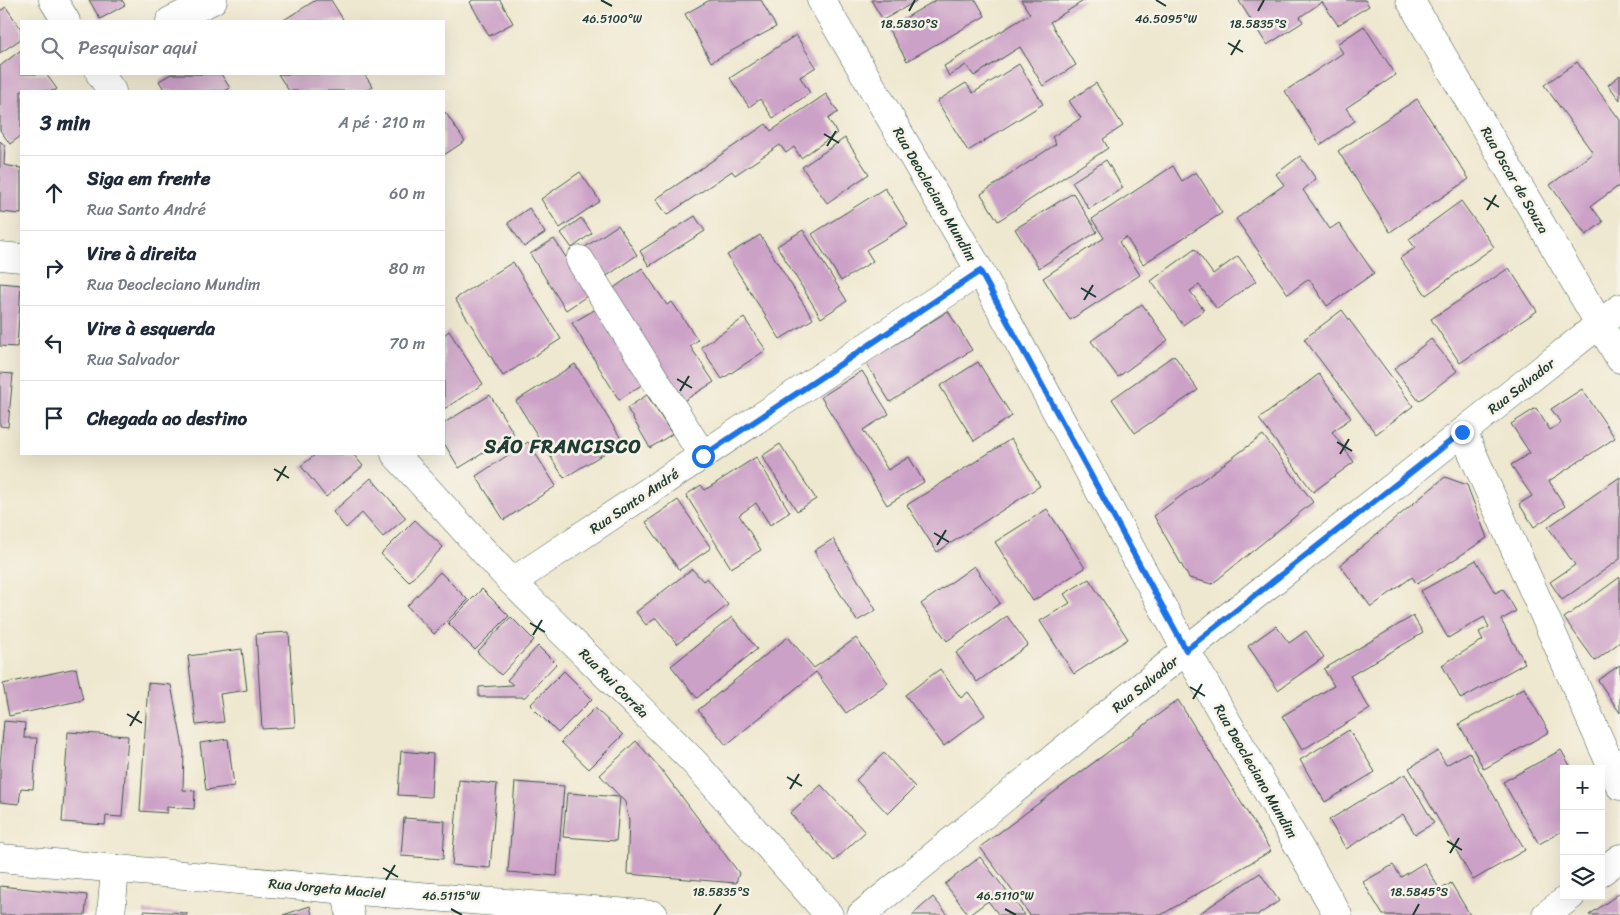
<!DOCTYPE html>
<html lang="pt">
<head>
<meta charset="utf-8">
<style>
  body { margin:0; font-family:Sriracha,sans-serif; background:#f6f6f7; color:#1f2937 }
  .controls { position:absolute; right:15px; bottom:15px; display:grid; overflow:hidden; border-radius:0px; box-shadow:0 5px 20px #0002 }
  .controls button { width:45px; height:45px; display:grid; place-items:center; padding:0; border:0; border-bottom:1px solid #e0e1e3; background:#fff; color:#1f2937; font:25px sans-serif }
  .stop { position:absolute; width:15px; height:15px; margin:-11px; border:4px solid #1a73e8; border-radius:50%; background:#fff }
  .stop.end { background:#1a73e8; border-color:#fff; box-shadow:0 1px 5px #0008 }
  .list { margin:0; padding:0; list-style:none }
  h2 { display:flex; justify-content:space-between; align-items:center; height:65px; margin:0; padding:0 20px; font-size:21px }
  h2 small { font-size:16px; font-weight:400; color:#747a83 }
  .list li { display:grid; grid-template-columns:32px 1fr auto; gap:15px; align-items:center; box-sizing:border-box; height:75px; padding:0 20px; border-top:1px solid #e0e1e3 }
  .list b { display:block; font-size:19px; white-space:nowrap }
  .list p { margin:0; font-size:16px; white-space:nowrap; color:#747a83 }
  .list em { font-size:16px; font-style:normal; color:#747a83 }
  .icon { flex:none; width:28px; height:28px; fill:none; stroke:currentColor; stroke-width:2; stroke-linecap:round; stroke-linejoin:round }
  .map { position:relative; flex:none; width:1620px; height:915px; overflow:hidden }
  .search { position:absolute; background:#fff; box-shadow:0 5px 20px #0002; left:20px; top:20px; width:425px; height:55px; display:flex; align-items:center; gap:12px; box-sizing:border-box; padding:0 18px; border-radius:0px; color:#747a83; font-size:19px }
  .panel { position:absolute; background:#fff; box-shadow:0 5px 20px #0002; left:20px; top:90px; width:425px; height:365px; border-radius:0px }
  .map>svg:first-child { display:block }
  .building { fill:#cca1c7 }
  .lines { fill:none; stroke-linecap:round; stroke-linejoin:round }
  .minor-casing { stroke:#3e574b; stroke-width:29 }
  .minor { stroke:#fff; stroke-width:28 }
  .route { stroke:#1a73e8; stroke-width:6 }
  .ticks { fill:none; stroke:#1f3d34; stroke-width:2 }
  .labels { text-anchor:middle; stroke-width:5; stroke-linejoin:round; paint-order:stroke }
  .street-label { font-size:14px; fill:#1f3d34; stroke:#f7f3e8 }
  .district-label { font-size:19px; font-weight:bold; letter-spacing:1px; fill:#1f3d34; stroke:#f7f3e8 }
  .ticks-label { font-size:12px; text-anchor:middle; fill:#1f3d34; stroke:#f7f3e8; stroke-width:5; stroke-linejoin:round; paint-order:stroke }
</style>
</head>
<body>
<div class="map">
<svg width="1620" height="915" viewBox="0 0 1620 915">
  <rect width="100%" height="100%" fill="#f7f3e8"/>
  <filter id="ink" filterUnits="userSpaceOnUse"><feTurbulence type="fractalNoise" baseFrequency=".02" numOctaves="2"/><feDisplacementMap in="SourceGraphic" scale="10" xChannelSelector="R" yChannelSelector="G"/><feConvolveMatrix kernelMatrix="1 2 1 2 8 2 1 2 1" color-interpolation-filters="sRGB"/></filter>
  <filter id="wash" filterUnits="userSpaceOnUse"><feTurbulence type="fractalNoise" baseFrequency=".0096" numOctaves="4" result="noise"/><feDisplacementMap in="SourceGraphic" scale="20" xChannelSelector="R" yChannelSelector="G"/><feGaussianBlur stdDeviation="1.12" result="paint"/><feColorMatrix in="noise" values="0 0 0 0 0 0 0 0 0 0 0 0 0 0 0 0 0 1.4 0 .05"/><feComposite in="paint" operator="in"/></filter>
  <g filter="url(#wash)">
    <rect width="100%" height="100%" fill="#efe8d0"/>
    <g id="blocks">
      <g class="building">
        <path d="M89 0H122L125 5 100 19Z"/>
        <path d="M316 0H331L344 21H282Z"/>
        <path d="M473 0H500L513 23 489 36 470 2Z"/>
        <path d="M710 0H761L776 27 711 62 685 14Z"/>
        <path d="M871 0H918L883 20Z"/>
        <path d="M936 0H976L985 16 907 61 888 28Z"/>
        <path d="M1021 0H1085L1050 22 1076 65 1043 86 1020 47 974 76 966 65 949 76 944 66 1030 14Z"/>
        <path d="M1241 0H1365L1369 6 1338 25 1322 2 1300 17 1303 22 1267 45 1239 1Z"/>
        <path d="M6 7 21 29V39L0 53V11Z"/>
        <path d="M1364 26 1396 75 1346 108 1355 121 1320 145 1285 91 1343 53 1337 44Z"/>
        <path d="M796 35 816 67 800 77 810 93 773 118 760 99 749 107 730 78Z"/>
        <path d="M21 50V74H46L57 89 54 91H21V136L10 144 0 130V66Z"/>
        <path d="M1577 62 1620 120V185L1591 206 1603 222 1586 235 1550 185 1593 153 1544 85Z"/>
        <path d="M1019 64 1043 104 968 151 937 101 966 83 973 93Z"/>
        <path d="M171 74H221L230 88 225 91H165L159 81Z"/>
        <path d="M278 74H364L373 87 365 91H289Z"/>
        <path d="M1620 75V100L1608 85Z"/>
        <path d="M1096 83 1123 126 1103 139 1108 148 998 221 981 194 1056 144 1052 137 1081 118 1069 101Z"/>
        <path d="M826 94 838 112 828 119 837 133 801 158 794 147 786 153 780 145 735 175 732 171 667 215 656 199 766 124 771 131Z"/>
        <path d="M1417 99 1469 179 1390 232 1338 151Z"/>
        <path d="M445 112 465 141 444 155V113Z"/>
        <path d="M845 138 869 174 827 203 802 167Z"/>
        <path d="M0 141 5 146 4 165 21 168V214L0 212Z"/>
        <path d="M1300 156 1316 179 1303 190 1330 229 1339 223 1374 273 1327 306 1309 279 1288 294 1236 219 1284 185 1276 174Z"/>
        <path d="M1106 160 1123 188 1089 209 1072 182Z"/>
        <path d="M1173 166 1182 181 1196 172 1222 213 1143 264 1126 237 1119 242 1140 275 1070 320 1043 278 1104 238 1092 219Z"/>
        <path d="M580 172 600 201 560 228 541 199Z"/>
        <path d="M885 188 908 225 866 250 873 261 841 281 812 234Z"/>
        <path d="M1073 193 1097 232 1039 268 1015 229Z"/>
        <path d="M1461 201 1494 247 1426 295 1400 258 1415 248 1409 239Z"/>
        <path d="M529 208 545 233 524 247 508 223Z"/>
        <path d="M695 216 705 231 649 266 640 251Z"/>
        <path d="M581 218 592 233 572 248 561 233Z"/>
        <path d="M618 225 637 255 601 280 582 249Z"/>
        <path d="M803 230 847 301 821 318 777 246Z"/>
        <path d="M760 235 813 319 780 339 727 255Z"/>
        <path d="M554 239 590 294 566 310 530 254Z"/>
        <path d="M1195 249 1213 274 1238 256 1256 281 1217 309 1199 285 1190 291 1204 310 1183 325 1151 281Z"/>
        <path d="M513 262 561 339 503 376 455 299Z"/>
        <path d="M642 268 667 305 672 302 698 340 690 346 714 382 682 402 608 292Z"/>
        <path d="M1509 268 1537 311 1460 363 1431 319Z"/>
        <path d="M0 283 21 285 17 347 0 346Z"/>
        <path d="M1142 304 1168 340 1118 377 1091 341Z"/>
        <path d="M596 309 643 384 619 400 572 323Z"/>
        <path d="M1342 310 1413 406 1376 434 1304 339Z"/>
        <path d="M948 311 972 350 890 402 866 363Z"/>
        <path d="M744 318 766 350 722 379 701 347Z"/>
        <path d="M449 331 483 384 444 409V335Z"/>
        <path d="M1431 339 1457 371 1419 401 1394 369Z"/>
        <path d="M1174 355 1198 390 1135 433 1112 399Z"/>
        <path d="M978 362 1012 416 974 441 940 386Z"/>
        <path d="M575 364 623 442 564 478 516 401Z"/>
        <path d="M862 371 889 414 863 430 888 470 909 457 924 482 887 505 821 397Z"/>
        <path d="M0 373 13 374 8 427 0 426Z"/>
        <path d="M1319 374 1351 418 1332 432 1354 462 1313 492 1259 419Z"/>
        <path d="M1582 389 1615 438 1549 481 1565 506 1534 527 1519 504 1532 496 1511 465 1530 453 1511 424 1536 408 1550 430 1561 423 1551 409Z"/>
        <path d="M490 395 514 434 459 468 444 443V423Z"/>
        <path d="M647 395 672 434 650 448 627 408Z"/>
        <path d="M1263 435 1313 502 1212 584 1189 578 1154 516Z"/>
        <path d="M1011 439 1040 486 937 552 907 505Z"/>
        <path d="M528 442 556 486 504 520 476 476Z"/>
        <path d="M780 444 816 499 797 511 762 456Z"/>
        <path d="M316 454H353L363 466 326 497 301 466Z"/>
        <path d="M756 457 790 512 770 525 756 503 739 515 761 550 731 568 686 495 701 485 705 490Z"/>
        <path d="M1445 477 1467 485 1487 538 1417 584 1412 577 1371 607 1340 565Z"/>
        <path d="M1620 477V559L1562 600 1550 582 1575 565 1548 527Z"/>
        <path d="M371 478 406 518 383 537 362 513 346 528 333 512Z"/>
        <path d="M678 500 711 548 679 570 646 522Z"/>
        <path d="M1047 509 1085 568 1033 601 995 542Z"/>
        <path d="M415 520 443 547 409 582 381 554Z"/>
        <path d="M833 539 876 610 857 621 814 551Z"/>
        <path d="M1476 560 1495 593 1503 589 1516 611 1501 620 1525 663 1461 699 1442 665 1483 640 1479 632 1489 627 1484 617 1448 638 1421 591Z"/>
        <path d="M974 566 1000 603 947 641 921 604Z"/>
        <path d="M692 569 703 581 707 578 728 605 677 644 656 618 646 625 636 612Z"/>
        <path d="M440 572 468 600 434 634 407 606Z"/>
        <path d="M1620 577V642L1595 661 1564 618Z"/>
        <path d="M1089 579 1128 639 1074 674 1040 621 1070 603 1064 594Z"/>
        <path d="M482 589 509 616 475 650 448 623Z"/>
        <path d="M1007 616 1028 645 977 682 956 653Z"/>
        <path d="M1413 616 1423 633 1350 676 1370 709 1302 750 1282 716 1334 686 1324 669Z"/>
        <path d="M511 617 534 640 501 675 477 652Z"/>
        <path d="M732 617 757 649 697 698 671 666Z"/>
        <path d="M1276 626 1289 643 1306 631 1324 657 1278 690 1248 646Z"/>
        <path d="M289 632 295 727 262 729 256 634Z"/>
        <path d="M788 637 814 668 856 638 888 683 846 713 816 672 726 745 698 710Z"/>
        <path d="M538 646 556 664 525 697H479V687L513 685 507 680Z"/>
        <path d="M242 649 247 690 220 694 224 722 196 725 188 656Z"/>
        <path d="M1620 665V713L1598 680Z"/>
        <path d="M76 668 83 700 9 716 3 684Z"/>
        <path d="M940 669 961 698 968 692 985 715 944 746 905 695Z"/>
        <path d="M564 671 592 699 558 733 530 705Z"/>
        <path d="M148 683 171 685 184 752 183 790 195 791 194 809 167 807V813L140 811Z"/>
        <path d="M1524 688 1549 732 1484 769 1459 724Z"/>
        <path d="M1178 700 1271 851 1161 915H1030L980 847Z"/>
        <path d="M595 708 623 735 589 769 561 742Z"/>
        <path d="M4 721 25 723 24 738H37L33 789 21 788 19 804 0 802V764Z"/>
        <path d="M1349 730 1375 772 1325 802 1300 760Z"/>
        <path d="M68 732 128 736 122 817 106 816 105 825 62 822Z"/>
        <path d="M228 739 234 786 206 790 200 743Z"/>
        <path d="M636 741 661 769 739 873 736 883 627 874 629 820 625 802 600 775Z"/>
        <path d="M1561 750 1572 769H1564V830L1539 844 1503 782Z"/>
        <path d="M401 751 433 754 431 797 398 795Z"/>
        <path d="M1438 751 1446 765 1469 752 1525 850 1473 880 1409 768Z"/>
        <path d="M884 753 915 787 888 814 856 780Z"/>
        <path d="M1405 774 1434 823 1415 834 1403 814 1346 849 1329 820Z"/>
        <path d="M459 780 497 784 490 868 452 865Z"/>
        <path d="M515 782 564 786 557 876 508 872Z"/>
        <path d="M821 785 865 832 834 861 790 813Z"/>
        <path d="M567 793 620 797 616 841 563 837Z"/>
        <path d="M404 818 445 821 443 859 401 856Z"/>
        <path d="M980 857 1025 915H999L988 901 969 915 945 884Z"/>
        <path d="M1424 863 1440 890 1451 883 1470 915H1383L1363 882 1393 865 1401 877Z"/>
        <path d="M1260 873 1279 901 1258 915H1197Z"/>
        <path d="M0 886 87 895 85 915H0Z"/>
        <path d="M1620 893V915H1589Z"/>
        <path d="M933 897 948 915H912Z"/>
        <path d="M310 906 312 915H283Z"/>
        <path d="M144 911 187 913V915H144Z"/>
      </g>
    </g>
  </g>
  <g filter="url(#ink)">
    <use href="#blocks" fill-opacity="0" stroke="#3e574b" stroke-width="1"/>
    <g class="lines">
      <g class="minor-casing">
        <g id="minor">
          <path d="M53 0 66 21"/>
          <path d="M821 0 980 271 1186 650 1338 915"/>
          <path d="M1410 0 1620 359"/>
          <path d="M170 21 213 0"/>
          <path d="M100 74 112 91"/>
          <path d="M0 256 21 258"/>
          <path d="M580 260 703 456"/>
          <path d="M1463 432 1620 786"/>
          <path d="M395 454 512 582 694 762 829 915"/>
          <path d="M512 582 980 271"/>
          <path d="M0 858 346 890 654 915"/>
          <path d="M1601 872 1620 858"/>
          <path d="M346 890 350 915"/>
          <path d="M111 915 115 869"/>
          <path d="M861 915 1186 650 1620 308"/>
          <path d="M1546 915 1571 896"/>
        </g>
      </g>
      <use href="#minor" class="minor"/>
    </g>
  </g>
  <g class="lines" filter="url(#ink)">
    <path class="route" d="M703 456 980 271 1186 650 1462 432"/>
  </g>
  <path class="ticks" d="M601 0 612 6M1156 0 1166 6M909 11 915 0M1258 11 1264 0M1228 43 1243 52M1231 55 1240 40M824 134 839 143M827 146 836 131M1484 198 1499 207M1487 210 1496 195M1081 288 1096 297M1084 300 1093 285M677 379 692 388M680 391 689 376M1337 442 1352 451M1340 454 1349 439M274 469 289 478M277 481 286 466M934 533 949 542M937 545 946 530M530 623 545 632M533 635 542 620M1190 687 1205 696M1193 699 1202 684M127 714 142 723M130 726 139 711M787 777 802 786M790 789 799 774M1447 841 1462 850M1450 853 1459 838M383 868 398 877M386 880 395 865M451 909 462 915M1005 909 1016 915M714 915 721 904M1413 915 1419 904"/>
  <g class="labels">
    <g class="street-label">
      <text transform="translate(1515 180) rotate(60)" y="5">Rua Oscar de Souza</text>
      <text transform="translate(935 194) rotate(60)" y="5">Rua Deocleciano Mundim</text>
      <text transform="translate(1521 386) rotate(-38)" y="5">Rua Salvador</text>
      <text transform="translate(634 501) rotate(-34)" y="5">Rua Santo André</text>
      <text transform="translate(614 683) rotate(45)" y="5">Rua Rui Corrêa</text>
      <text transform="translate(1145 684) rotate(-39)" y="5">Rua Salvador</text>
      <text transform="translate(1256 771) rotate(60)" y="5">Rua Deocleciano Mundim</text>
      <text transform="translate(327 888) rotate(5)" y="5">Rua Jorgeta Maciel</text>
    </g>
    <g class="district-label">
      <text x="563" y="453">SÃO FRANCISCO</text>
    </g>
  </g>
  <g class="ticks-label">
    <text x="1166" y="23">46.5095°W</text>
    <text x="612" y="23">46.5100°W</text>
    <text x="909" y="28">18.5830°S</text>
    <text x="1258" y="28">18.5835°S</text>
    <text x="721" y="896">18.5835°S</text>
    <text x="1419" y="896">18.5845°S</text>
    <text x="451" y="900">46.5115°W</text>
    <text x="1005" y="900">46.5110°W</text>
  </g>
</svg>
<div class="controls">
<button>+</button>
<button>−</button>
<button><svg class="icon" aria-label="layers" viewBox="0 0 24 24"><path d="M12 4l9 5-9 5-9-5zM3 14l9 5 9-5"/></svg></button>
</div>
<div class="stop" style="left:703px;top:456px"></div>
<div class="stop end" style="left:1462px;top:432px"></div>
<div class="search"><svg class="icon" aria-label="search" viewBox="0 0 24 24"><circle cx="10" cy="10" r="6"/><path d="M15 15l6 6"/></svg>Pesquisar aqui</div>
<section class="panel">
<h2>3 min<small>A pé · 210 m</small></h2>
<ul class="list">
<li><svg class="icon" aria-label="ahead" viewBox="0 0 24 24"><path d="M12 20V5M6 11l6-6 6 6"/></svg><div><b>Siga em frente</b><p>Rua Santo André</p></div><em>60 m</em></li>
<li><svg class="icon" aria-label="right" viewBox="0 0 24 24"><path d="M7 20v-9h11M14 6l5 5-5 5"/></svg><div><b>Vire à direita</b><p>Rua Deocleciano Mundim</p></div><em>80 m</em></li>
<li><svg class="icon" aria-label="left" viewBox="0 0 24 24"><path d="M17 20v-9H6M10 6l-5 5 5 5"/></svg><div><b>Vire à esquerda</b><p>Rua Salvador</p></div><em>70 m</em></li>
<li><svg class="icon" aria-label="arrive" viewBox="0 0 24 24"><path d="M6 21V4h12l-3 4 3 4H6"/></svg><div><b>Chegada ao destino</b></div></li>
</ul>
</section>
</div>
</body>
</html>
